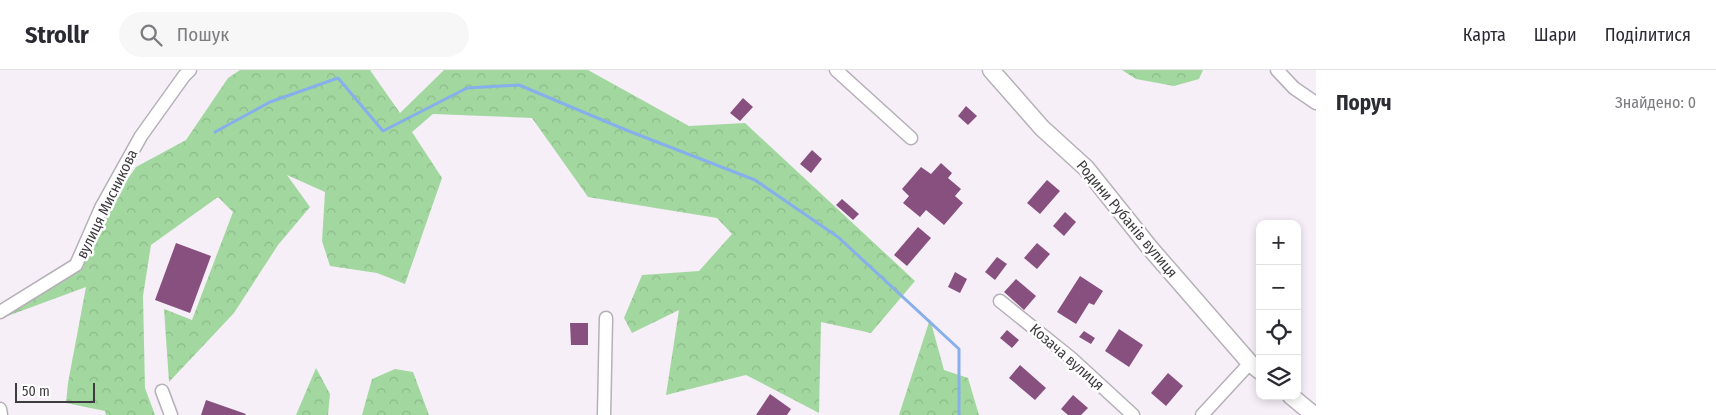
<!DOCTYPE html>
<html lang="uk">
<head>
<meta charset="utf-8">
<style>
  body { margin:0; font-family:"Fira Sans Condensed",sans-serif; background:#f7f7f7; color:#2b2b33 }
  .controls { position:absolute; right:15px; bottom:15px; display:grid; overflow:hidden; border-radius:10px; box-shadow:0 2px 8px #0003 }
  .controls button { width:45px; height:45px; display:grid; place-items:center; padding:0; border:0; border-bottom:1px solid #e1e1e2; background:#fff; color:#2b2b33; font:25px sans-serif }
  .scale { position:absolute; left:15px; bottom:12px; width:80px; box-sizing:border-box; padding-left:5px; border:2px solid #3e3b3f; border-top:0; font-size:14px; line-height:18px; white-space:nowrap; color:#3e3b3f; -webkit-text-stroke:4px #fff; paint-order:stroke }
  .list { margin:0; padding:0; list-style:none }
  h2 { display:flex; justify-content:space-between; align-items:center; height:65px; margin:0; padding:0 20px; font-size:21px }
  h2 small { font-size:16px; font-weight:400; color:#7c7c81 }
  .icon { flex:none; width:28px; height:28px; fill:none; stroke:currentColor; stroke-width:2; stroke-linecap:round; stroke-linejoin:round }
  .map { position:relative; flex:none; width:1316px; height:345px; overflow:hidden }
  header { display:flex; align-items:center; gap:30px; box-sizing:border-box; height:70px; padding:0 25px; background:#fff; border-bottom:1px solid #e1e1e2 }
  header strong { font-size:24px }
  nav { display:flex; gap:28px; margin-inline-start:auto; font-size:18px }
  .search { width:350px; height:45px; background:#f7f7f7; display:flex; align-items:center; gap:12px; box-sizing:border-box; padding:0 18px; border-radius:28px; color:#7c7c81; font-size:19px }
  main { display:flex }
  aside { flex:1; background:#fff }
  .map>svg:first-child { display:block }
  .forest { fill:url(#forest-crowns) }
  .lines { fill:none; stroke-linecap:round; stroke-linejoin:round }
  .stream { stroke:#86afeb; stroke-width:3 }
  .building { fill:#88507f }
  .minor-casing { stroke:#b6b0b8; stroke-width:15 }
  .tertiary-casing { stroke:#b6b0b8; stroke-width:19 }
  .minor { stroke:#fff; stroke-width:12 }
  .tertiary { stroke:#fff; stroke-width:16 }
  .labels { text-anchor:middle; stroke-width:5; stroke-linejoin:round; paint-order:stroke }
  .street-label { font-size:15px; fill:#3e3b3f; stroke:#fff }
</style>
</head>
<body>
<header>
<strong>Strollr</strong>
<div class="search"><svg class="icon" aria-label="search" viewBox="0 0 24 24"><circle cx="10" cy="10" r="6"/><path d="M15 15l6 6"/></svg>Пошук</div>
<nav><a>Карта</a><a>Шари</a><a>Поділитися</a></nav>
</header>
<main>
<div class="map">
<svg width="1316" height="345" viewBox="0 0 1316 345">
  <defs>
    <pattern id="forest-crowns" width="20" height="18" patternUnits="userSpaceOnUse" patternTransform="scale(1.25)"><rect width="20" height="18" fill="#a2d89f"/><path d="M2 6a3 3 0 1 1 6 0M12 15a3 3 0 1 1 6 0" fill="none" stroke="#8dba8a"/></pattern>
  </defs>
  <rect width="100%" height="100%" fill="#f6eff8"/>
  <g class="forest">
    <path d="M240 0H370L400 43 444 0H588L689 56 745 53 915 211 871 263 821 252 819 343 746 305 666 325 679 240 632 263 624 248 642 205 699 201 732 164 717 148 588 127 532 48 433 44 412 62 442 108 405 214 377 203 330 196 322 171 325 122 287 105 310 137 278 175 234 243 169 312 164 239 192 250 233 142 218 127 151 175 143 226 145 318 155 345H106L105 341 66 333 68 313 86 217 2 248 82 189 103 144 136 97 186 70 228 8Z"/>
    <path d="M1122 0H1203L1199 9 1174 16 1136 9Z"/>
    <path d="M930 249 944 300 968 308 979 345H899Z"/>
    <path d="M316 298 330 324 328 345H296Z"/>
    <path d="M395 299 413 302 429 345H362L372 309Z"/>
  </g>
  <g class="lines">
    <path class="stream" d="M215 62 270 32 338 8 383 61 467 18 519 15 626 60 755 110 838 167 959 279V345"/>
  </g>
  <g class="building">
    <path d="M743 28 753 37 740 51 730 43Z"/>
    <path d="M966 36 977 46 968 55 958 46Z"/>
    <path d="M812 80 822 89 811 103 800 94Z"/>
    <path d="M941 93 952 103 948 108 961 119 955 126 963 133 944 155 926 140 920 147 903 133 909 126 902 119 921 97 931 104Z"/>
    <path d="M1047 110 1060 121 1040 144 1027 133Z"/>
    <path d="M842 129 859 144 853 150 836 135Z"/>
    <path d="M1065 142 1076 152 1064 166 1053 156Z"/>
    <path d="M918 157 931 168 907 196 894 185Z"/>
    <path d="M176 173 211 186 190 243 155 230Z"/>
    <path d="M1037 173 1050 184 1037 199 1024 188Z"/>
    <path d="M997 187 1007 194 995 210 985 202Z"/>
    <path d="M955 202 967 209 960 223 948 217Z"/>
    <path d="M1080 206 1103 221 1094 235 1089 233 1076 254 1057 242Z"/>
    <path d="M1016 209 1036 226 1024 240 1004 222Z"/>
    <path d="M570 253H588V275H571Z"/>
    <path d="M1119 259 1143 275 1129 297 1105 281Z"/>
    <path d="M1007 260 1019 270 1012 278 1000 268Z"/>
    <path d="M1084 261 1095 268 1091 274 1079 267Z"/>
    <path d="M1020 295 1046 318 1035 330 1009 308Z"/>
    <path d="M1168 303 1183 316 1166 336 1151 323Z"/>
    <path d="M770 324 791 339 787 345H756Z"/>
    <path d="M1073 325 1088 338 1081 345H1068L1061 339Z"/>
    <path d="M206 330 246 344 245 345H201Z"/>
  </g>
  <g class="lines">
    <g class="minor-casing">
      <g id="minor">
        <path d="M836 0 911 68"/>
        <path d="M1277 0 1294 18 1316 33"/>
        <path d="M1000 231 1071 288 1133 345"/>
        <path d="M0 242 76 195 101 138 141 66 184 6 190 0"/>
        <path d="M162 321 171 345"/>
        <path d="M0 339 1 345"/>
        <path d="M604 345 606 248"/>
        <path d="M1202 345 1250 293"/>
      </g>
    </g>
    <g class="tertiary-casing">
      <g id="tertiary">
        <path d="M991 0 1042 58 1086 98 1150 178 1250 293 1260 301"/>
        <path d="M1291 326 1314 345"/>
      </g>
    </g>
    <use href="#minor" class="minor"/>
    <use href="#tertiary" class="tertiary"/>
  </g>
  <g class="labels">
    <g class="street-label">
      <text transform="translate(107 134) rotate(-64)" y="5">вулиця Мисникова</text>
      <text transform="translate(1127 149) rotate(50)" y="5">Родини Рубанів вулиця</text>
      <text transform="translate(1067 287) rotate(41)" y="5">Козача вулиця</text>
    </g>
  </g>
</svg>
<div class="controls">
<button>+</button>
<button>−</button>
<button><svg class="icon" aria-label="locate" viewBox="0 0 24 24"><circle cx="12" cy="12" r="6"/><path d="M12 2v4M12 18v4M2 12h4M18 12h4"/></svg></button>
<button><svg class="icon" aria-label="layers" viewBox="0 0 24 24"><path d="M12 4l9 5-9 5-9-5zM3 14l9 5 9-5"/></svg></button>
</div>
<div class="scale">50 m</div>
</div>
<aside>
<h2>Поруч<small>Знайдено: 0</small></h2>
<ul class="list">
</ul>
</aside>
</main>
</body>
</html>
